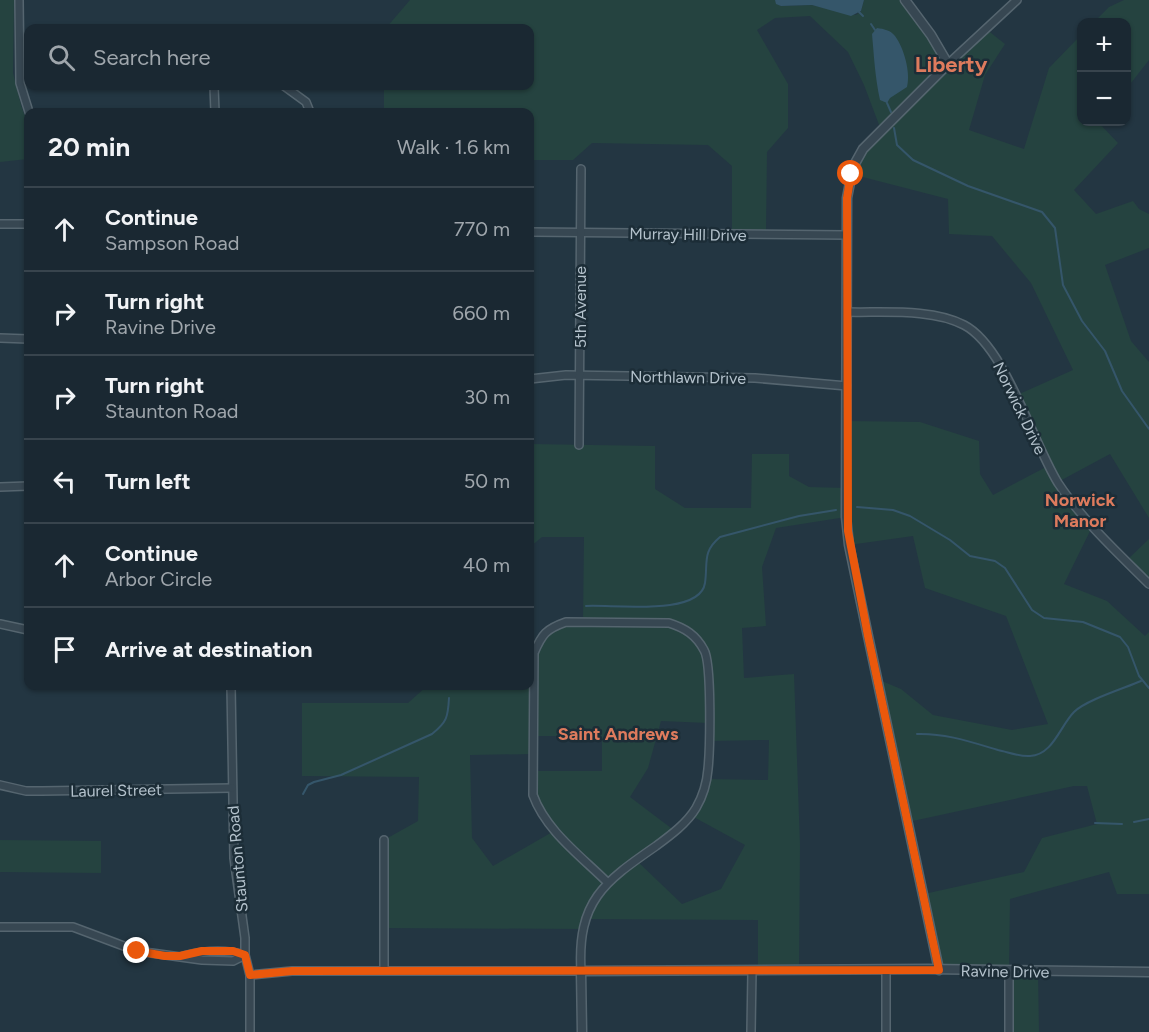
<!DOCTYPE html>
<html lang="en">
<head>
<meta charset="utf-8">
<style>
  body { margin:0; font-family:Figtree,sans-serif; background:#23303a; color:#f1f3f6 }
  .controls { position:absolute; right:18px; top:18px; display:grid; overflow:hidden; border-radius:12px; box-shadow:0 2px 4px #0004 }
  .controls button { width:54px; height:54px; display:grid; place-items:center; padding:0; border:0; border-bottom:2px solid #38444d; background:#1a2832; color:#f1f3f6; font:30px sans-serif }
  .stop { position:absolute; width:18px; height:18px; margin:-14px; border:4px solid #ea580c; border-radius:50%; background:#fff }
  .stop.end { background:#ea580c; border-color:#fff; box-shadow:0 2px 6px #0008 }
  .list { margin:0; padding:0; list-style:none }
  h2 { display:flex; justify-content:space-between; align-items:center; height:78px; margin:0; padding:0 24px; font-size:26px }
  h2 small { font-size:20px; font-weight:400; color:#9fa6ac }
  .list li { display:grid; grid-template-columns:39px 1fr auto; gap:18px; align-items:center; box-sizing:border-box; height:84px; padding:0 24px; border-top:2px solid #38444d }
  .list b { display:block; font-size:22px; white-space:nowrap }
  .list p { margin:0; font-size:20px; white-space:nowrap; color:#9fa6ac }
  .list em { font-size:20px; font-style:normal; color:#9fa6ac }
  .icon { flex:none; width:33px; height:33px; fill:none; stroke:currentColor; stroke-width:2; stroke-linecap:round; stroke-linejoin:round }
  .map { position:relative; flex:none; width:1149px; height:1032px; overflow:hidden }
  .search { position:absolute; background:#1a2832; box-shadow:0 2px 4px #0004; left:24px; top:24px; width:510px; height:66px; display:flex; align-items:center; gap:15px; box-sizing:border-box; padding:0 21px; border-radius:12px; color:#9fa6ac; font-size:22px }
  .panel { position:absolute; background:#1a2832; box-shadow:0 2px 4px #0004; left:24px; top:108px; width:510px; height:582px; border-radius:12px }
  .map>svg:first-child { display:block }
  .green { fill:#254340; fill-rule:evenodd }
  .water { fill:#35566a }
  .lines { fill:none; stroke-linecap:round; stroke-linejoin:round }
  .stream { stroke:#35566a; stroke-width:2 }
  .minor-casing { stroke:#55656f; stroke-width:10 }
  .tertiary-casing { stroke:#55656f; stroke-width:11 }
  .minor { stroke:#374752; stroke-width:7 }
  .tertiary { stroke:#374752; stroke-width:8 }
  .route { stroke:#ea580c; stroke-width:8 }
  .labels { text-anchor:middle; stroke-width:5; stroke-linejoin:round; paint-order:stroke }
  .street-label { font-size:16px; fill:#b4c2cc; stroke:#1c2d37 }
  .neighbourhood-label { font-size:18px; font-weight:bold; fill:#de7b5d; stroke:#1c2d37 }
  .district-label { font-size:22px; font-weight:bold; fill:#de7b5d; stroke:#1c2d37 }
</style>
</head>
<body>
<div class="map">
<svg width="1149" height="1032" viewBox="0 0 1149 1032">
  <rect width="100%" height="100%" fill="#233642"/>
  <g class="green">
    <path d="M0 0H14L13 73 21 105 28 125V159L0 162Z"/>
    <path d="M410 0H775L781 6 812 5 856 15 861 11 864 0H905L949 62 986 29 1005 44 985 75 969 130 1024 149 1049 68 1081 35 1082 122H1100L1099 123 1118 143 1074 190 1096 214 1133 201 1139 209 1149 214V248L1105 265 1131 341 1149 362V518L1110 454 1058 482 1092 527 1064 584 1107 601 1145 636 1149 632V894H1117L1109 872 1010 899 1009 971 1038 972 1039 1032H1009V971L939 970 924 894 1024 872 1042 838 1097 824 1087 786H1074L908 822 877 679 901 689 933 715 1012 730 1048 724 1006 616 925 588 913 536 849 545 846 517 776 528 762 567 766 626 742 628 744 678 794 674 800 845 799 971H758V920L586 919 583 929 384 928V840L418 821 419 777 302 776V703H408L427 686H530V663L534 662V653L550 628 583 622 584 537H542L530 547V444L655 446V489L685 508H751L752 454H789V476L809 487 846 488 847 421 920 422 979 441 980 474 993 495 1048 466 1015 396 1073 370 1031 283 992 236 949 234 948 199 851 174 881 130 864 85 848 52 810 16 775 18 757 30 788 84V128L767 152 766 230 732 229V166L708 145 592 143 573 160H530V112H384V86H530V28H386ZM661 721 708 723 709 741 769 740 768 780 706 779 690 815 745 845 721 889 682 904 636 860 675 831 630 797 648 768ZM533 736H602V771H533L538 809 554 831 493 866 472 838 470 755 533 754Z"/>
    <path d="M1124 0H1149V60L1127 88 1126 22H1094L1109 7Z"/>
    <path d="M1149 539V584L1126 561Z"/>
    <path d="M0 840 101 841V873L0 872Z"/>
  </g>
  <g class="water">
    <path d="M775 0H864L861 11 851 16 812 5 781 6 776 4Z"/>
    <path d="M877 28C884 29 890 30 895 36 904 48 911 73 907 87L890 98 887 103 880 100C875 77 874 56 872 34Z"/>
  </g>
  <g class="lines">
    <g class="stream">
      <path d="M859 12 863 16"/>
      <path d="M871 24 875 30"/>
      <path d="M887 103 891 112"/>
      <path d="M894 128 897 145 913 160 968 186 1042 212 1055 228 1063 285 1082 321 1105 351 1122 391 1149 429"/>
      <path d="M857 507 893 510 910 516 950 540 970 556 995 561 1005 568 1032 610 1044 618 1083 622 1120 637 1128 647 1139 676 1149 688"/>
      <path d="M586 606C611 604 700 617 705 583 708 562 702 552 720 537L799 516 836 510"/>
      <path d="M917 734C945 733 971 742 998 750 1008 752 1020 757 1030 756 1053 755 1060 726 1074 712 1086 700 1125 688 1141 681"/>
      <path d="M303 794 308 785 314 782 341 775 432 734C447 722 448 717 449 698"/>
      <path d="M1134 822 1149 819"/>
      <path d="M1095 823 1122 824"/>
    </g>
    <g class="minor-casing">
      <g id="minor">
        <path d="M19 0 20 83 29 112"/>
        <path d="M948 64 1017 0"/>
        <path d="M214 86 215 112"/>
        <path d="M284 86 306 102 310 112"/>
        <path d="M0 224H28"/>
        <path d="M530 232 847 235"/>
        <path d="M847 312C882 313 932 308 964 325 1005 346 1032 441 1058 483 1083 521 1117 552 1149 584"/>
        <path d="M0 338 28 339"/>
        <path d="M530 379 566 375 755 378 847 386"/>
        <path d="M579 445 581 169"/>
        <path d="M0 487 28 486"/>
        <path d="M0 624 28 630"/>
        <path d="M231 686 234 858 245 938V955L250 975V1032"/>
        <path d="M0 785 26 791H42L232 788"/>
        <path d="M0 927H73L137 951 202 960 233 961 245 955"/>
        <path d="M183 956C203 951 224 949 245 955"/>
        <path d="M384 971V840"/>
        <path d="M1009 971V1032"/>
        <path d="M250 975 292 971H581C577 901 604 882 656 846 671 835 687 823 696 808 703 796 707 782 708 769 710 750 712 663 704 650 696 635 685 628 669 623L566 622C546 629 542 634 534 653L533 795C546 831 581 856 608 883"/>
        <path d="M751 1032 752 971"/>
        <path d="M886 1032V970"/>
      </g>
    </g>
    <g class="tertiary-casing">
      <g id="tertiary">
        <path d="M905 0 931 35 948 64 863 149 853 167 847 198 846 517 849 545 868 636 939 970"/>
        <path d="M582 1032 581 971 928 969 1149 972"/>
      </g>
    </g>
    <use href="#minor" class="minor"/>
    <use href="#tertiary" class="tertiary"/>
  </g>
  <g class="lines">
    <path class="route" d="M137 951 165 956H180L202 951H233L245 955 250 975 292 971 939 970 868 636 848 531 847 198 851 174"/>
  </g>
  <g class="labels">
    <g class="street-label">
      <text transform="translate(688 234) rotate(1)" y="6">Murray Hill Drive</text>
      <text transform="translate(580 307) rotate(-90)" y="6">5th Avenue</text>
      <text transform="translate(688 377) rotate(1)" y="6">Northlawn Drive</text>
      <text transform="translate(1020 408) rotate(64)" y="6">Norwick Drive</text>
      <text transform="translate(116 790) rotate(-1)" y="6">Laurel Street</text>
      <text transform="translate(237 859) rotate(-95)" y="6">Staunton Road</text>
      <text transform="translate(1005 971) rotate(1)" y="6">Ravine Drive</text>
    </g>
    <g class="neighbourhood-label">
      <text x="1080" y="506">Norwick<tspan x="1080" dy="21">Manor</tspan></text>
      <text x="618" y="740">Saint Andrews</text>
    </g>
    <g class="district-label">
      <text x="951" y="72">Liberty</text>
    </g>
  </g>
</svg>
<div class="controls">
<button>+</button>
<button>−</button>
</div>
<div class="stop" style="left:851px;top:174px"></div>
<div class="stop end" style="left:137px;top:951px"></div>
<div class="search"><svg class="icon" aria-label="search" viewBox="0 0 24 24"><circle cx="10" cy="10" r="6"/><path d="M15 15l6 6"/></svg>Search here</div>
<section class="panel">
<h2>20 min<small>Walk · 1.6 km</small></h2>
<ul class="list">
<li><svg class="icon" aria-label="ahead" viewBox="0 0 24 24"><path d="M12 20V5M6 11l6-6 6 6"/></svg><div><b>Continue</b><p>Sampson Road</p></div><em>770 m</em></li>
<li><svg class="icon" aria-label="right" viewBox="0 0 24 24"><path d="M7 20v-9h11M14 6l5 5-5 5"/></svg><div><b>Turn right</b><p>Ravine Drive</p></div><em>660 m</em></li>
<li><svg class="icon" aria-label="right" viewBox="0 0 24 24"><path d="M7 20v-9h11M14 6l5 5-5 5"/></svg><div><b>Turn right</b><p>Staunton Road</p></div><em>30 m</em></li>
<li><svg class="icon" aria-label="left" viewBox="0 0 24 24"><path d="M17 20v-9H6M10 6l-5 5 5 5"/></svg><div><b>Turn left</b></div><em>50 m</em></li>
<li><svg class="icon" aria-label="ahead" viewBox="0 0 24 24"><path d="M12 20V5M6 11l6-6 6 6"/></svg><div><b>Continue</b><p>Arbor Circle</p></div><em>40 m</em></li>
<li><svg class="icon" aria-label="arrive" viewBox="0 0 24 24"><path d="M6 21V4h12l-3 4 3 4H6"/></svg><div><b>Arrive at destination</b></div></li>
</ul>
</section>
</div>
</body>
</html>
